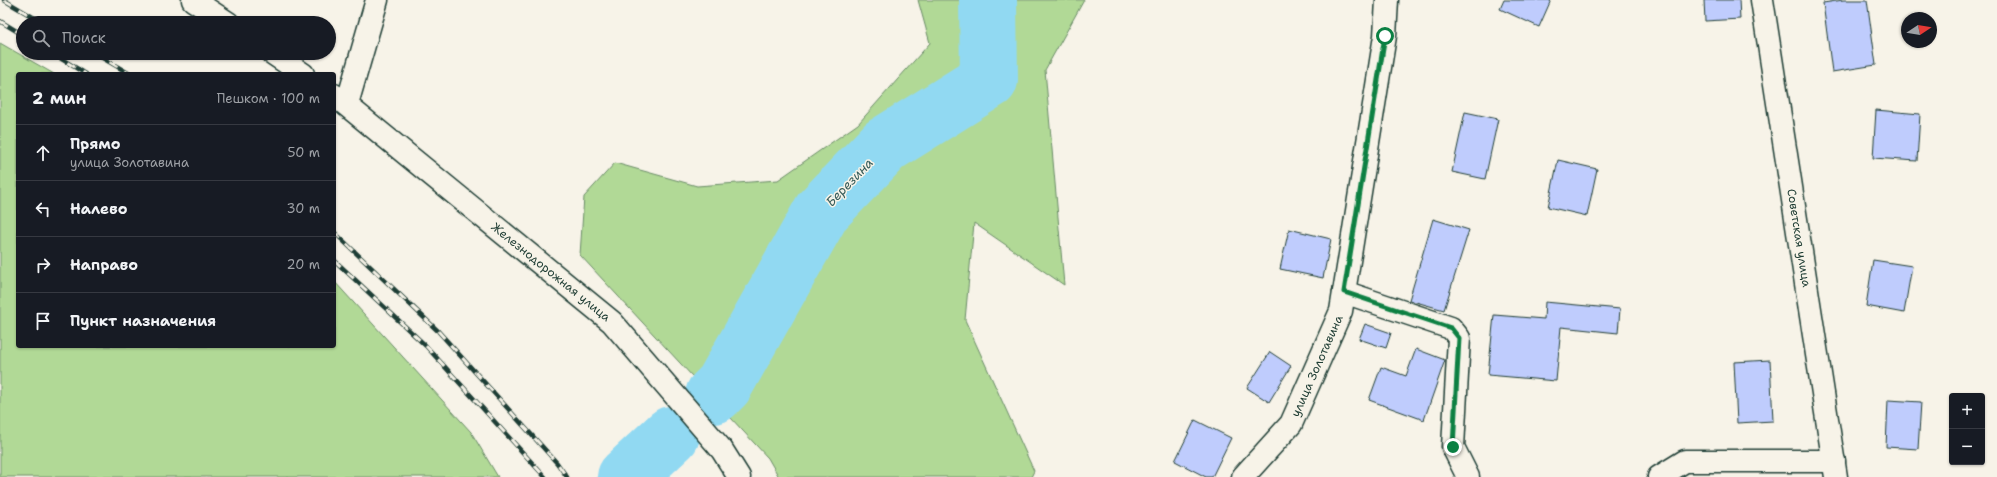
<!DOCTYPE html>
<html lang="ru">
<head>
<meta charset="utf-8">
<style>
  body { margin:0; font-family:"Shantell Sans",sans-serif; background:#20242c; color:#f1f3f6 }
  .controls { position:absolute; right:12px; bottom:12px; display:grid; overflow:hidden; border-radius:4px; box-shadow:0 1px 3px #0004 }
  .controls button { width:36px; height:36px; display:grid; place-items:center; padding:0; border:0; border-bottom:1px solid #363941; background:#171b24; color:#f1f3f6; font:20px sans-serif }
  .compass { position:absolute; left:1901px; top:12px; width:36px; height:36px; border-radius:50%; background:#171b24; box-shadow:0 1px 3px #0004; rotate:78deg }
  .stop { position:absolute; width:12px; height:12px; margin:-9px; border:3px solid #0b8043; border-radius:50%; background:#fff }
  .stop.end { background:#0b8043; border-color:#fff; box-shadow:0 1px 4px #0008 }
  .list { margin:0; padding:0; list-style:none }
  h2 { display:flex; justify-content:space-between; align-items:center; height:52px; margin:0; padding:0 16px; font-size:17px }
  h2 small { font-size:13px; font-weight:400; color:#9ea1a6 }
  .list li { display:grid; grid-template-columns:26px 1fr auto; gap:12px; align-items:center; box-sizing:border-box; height:56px; padding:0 16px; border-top:1px solid #363941 }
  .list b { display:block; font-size:15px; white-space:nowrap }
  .list p { margin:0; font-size:13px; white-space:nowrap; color:#9ea1a6 }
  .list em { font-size:13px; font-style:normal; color:#9ea1a6 }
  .icon { flex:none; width:22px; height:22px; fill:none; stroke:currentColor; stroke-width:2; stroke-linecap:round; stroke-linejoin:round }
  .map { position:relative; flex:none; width:1997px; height:477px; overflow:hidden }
  .search { position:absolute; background:#171b24; box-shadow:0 1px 3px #0004; left:16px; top:16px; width:320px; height:44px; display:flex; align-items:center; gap:10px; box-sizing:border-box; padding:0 14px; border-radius:22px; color:#9ea1a6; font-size:15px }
  .panel { position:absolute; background:#171b24; box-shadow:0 1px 3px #0004; left:16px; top:72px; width:320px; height:276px; border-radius:4px }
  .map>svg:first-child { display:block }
  .green { fill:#b1d996; stroke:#688b65 }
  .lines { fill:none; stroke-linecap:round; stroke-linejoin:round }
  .river { stroke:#91d9f2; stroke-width:58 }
  .building { fill:#bfccfd; stroke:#1f3d34 }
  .street-casing { stroke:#1f3d34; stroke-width:25 }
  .secondary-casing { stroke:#1f3d34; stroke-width:25 }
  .street { stroke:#f7f3e8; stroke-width:22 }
  .secondary { stroke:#f7f3e8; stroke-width:22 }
  .rail-casing { stroke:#1f3d34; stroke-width:4.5 }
  .rail { stroke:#f7f3e8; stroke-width:3; stroke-dasharray:9; stroke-linecap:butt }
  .route { stroke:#0b8043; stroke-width:5 }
  .labels { text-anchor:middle; stroke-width:3; stroke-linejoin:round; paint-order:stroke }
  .street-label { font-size:12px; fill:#1f3d34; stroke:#f7f3e8 }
  .water-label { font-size:13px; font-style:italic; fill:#365c5a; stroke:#f7f3e8 }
</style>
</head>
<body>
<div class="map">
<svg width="1997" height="477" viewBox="0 0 1997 477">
  <rect width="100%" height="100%" fill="#f7f3e8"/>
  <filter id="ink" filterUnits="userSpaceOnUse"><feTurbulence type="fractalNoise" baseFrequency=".025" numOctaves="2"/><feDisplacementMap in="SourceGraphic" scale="8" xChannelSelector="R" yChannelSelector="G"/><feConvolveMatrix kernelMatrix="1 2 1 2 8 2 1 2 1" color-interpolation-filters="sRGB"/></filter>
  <g filter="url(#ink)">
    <g class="green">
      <path d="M918 0H1084L1045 70 1064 285 974 223 965 320 1034 471 1031 477H779L768 458 580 255 584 197 615 163 697 186 778 180 858 124 930 43Z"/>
      <path d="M0 43 54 74H18V346H334V281L471 432 498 477H0Z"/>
    </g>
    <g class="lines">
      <g class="river">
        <path d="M714 395 724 385 822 211 885 145 989 80 988 0"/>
        <path d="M626 477 671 435"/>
      </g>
    </g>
    <g class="building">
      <path d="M1504 0H1551L1539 27 1500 9Z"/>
      <path d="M1704 0H1739L1740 19 1705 21Z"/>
      <path d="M1843 0H1867L1876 65 1832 72 1823 3Z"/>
      <path d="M1876 110 1920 114 1917 161 1873 158Z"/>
      <path d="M1465 112 1498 119 1485 179 1452 172Z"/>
      <path d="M1558 160 1597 169 1587 216 1548 207Z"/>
      <path d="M1433 219 1469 230 1444 310 1409 300Z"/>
      <path d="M1289 229 1331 239 1323 278 1280 269Z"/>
      <path d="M1873 260 1912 266 1904 313 1866 306Z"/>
      <path d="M1545 302 1620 309 1618 333 1561 327 1556 381 1488 375 1494 315 1544 319Z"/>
      <path d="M1365 324 1391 333 1386 348 1359 339Z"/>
      <path d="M1416 349 1445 360 1424 420 1369 400 1381 367 1406 376Z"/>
      <path d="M1270 352 1291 366 1269 402 1247 388Z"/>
      <path d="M1770 360 1773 421 1737 423 1734 362Z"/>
      <path d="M1888 400 1921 402 1918 449 1886 447Z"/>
      <path d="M1195 420 1231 438 1212 477H1206L1175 461Z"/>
    </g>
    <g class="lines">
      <g class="street-casing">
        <g id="street">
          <path d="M1762 0 1836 477"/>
          <path d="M347 104 377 0"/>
          <path d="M1344 292 1451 328 1459 338 1453 447 1468 477"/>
          <path d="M1243 477 1291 424 1341 311 1385 36 1387 0"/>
          <path d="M1659 477 1685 461H1834"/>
        </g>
      </g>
      <g class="secondary-casing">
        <g id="secondary">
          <path d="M193 0 228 23"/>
          <path d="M272 53 303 74"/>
          <path d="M334 95 612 322 722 450 739 477"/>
        </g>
      </g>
      <use href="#street" class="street"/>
      <use href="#secondary" class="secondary"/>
      <g class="rail-casing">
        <g id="rail">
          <path d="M4 0 43 23"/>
          <path d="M0 21 23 35"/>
          <path d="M52 53 86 74"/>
          <path d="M94 53 130 74"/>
          <path d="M334 232 438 331 557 463 567 477"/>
          <path d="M334 260 426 346 545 477"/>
        </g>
      </g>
      <use href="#rail" class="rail"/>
    </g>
  </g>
  <g class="lines" filter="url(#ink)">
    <path class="route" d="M1385 36 1344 292 1451 328 1459 338 1453 447"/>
  </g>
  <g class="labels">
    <g class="street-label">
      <text transform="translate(1799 238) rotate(81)" y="4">Советская улица</text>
      <text transform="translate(551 272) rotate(39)" y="4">Железнодорожная улица</text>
      <text transform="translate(1317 366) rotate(-66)" y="4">улица Золотавина</text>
    </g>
    <g class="water-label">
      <text transform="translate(849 182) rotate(-46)" y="5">Березина</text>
    </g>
  </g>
</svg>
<div class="controls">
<button>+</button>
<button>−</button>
</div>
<svg class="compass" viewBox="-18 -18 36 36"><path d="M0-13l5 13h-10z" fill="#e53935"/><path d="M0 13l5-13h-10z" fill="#9ea1a6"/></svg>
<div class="stop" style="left:1385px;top:36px"></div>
<div class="stop end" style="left:1453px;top:447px"></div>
<div class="search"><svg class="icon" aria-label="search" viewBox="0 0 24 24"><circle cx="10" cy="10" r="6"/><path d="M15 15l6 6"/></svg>Поиск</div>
<section class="panel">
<h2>2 мин<small>Пешком · 100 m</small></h2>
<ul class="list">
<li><svg class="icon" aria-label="ahead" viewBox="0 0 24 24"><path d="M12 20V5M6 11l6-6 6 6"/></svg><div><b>Прямо</b><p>улица Золотавина</p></div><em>50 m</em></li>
<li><svg class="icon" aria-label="left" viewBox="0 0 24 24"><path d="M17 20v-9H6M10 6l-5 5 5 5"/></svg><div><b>Налево</b></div><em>30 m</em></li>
<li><svg class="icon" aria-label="right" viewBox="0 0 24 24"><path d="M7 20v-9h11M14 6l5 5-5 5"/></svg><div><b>Направо</b></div><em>20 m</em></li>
<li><svg class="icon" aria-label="arrive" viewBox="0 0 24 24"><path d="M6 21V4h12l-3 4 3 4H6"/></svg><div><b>Пункт назначения</b></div></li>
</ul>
</section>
</div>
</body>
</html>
